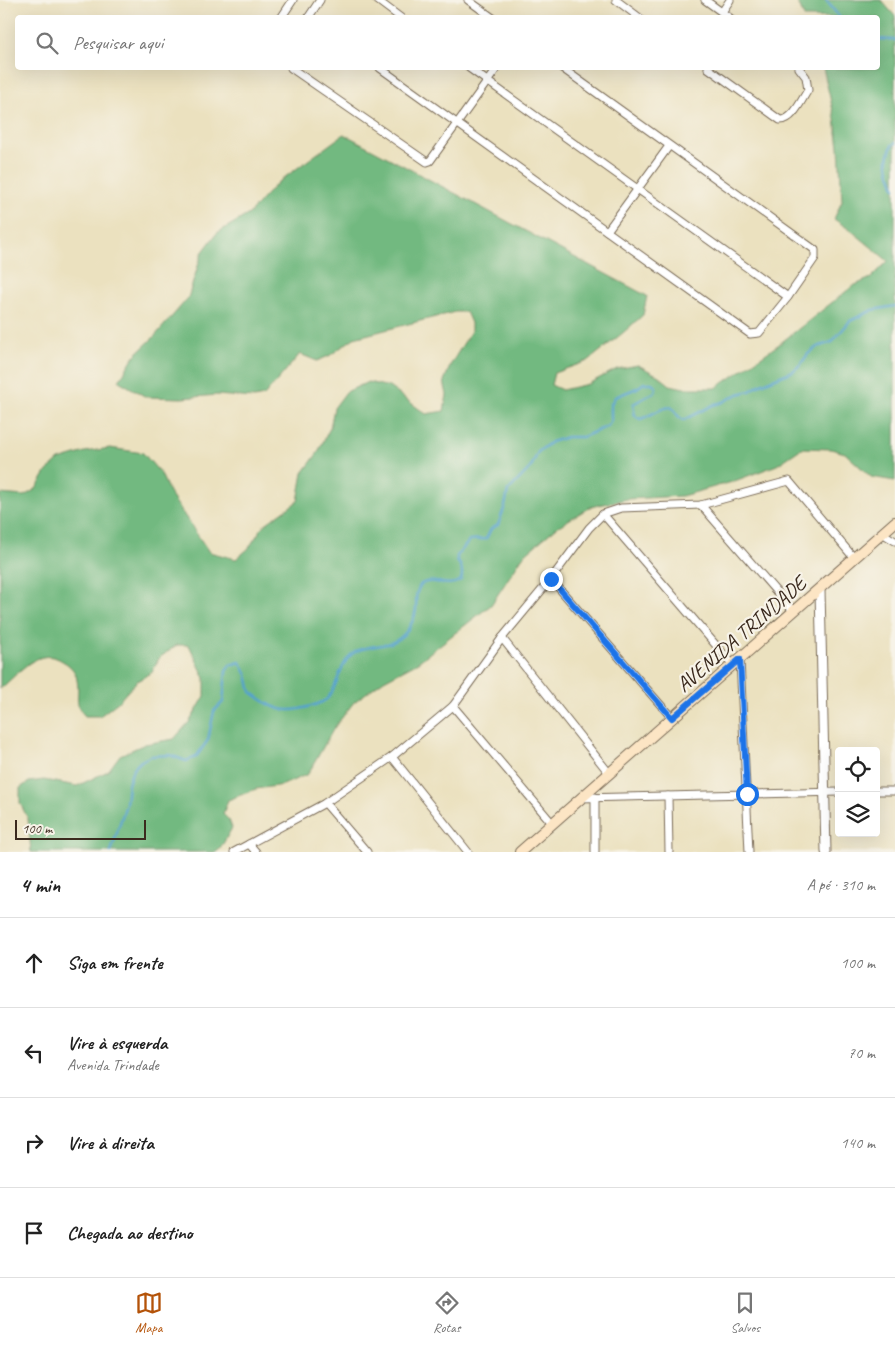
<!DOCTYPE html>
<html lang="pt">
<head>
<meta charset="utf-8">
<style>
  body { margin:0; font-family:Caveat,sans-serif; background:#f6f6f6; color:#222 }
  .controls { position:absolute; right:15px; bottom:15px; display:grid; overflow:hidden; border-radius:5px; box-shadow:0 5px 20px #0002 }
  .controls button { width:45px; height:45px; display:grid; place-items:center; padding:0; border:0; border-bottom:1px solid #e0e0e0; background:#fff; color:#222; font:25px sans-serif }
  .scale { position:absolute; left:15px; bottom:12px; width:131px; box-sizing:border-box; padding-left:5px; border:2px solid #3b2a1e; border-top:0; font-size:14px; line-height:18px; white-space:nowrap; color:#3b2a1e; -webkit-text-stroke:4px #f7f3e8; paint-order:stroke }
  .stop { position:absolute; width:15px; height:15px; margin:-11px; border:4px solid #1a73e8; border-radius:50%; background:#fff }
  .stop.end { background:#1a73e8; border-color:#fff; box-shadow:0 1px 5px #0008 }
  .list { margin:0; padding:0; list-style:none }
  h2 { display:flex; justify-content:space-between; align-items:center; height:65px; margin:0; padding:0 20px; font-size:21px }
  h2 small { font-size:16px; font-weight:400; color:#767676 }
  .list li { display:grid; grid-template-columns:32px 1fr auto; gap:15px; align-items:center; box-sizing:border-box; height:90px; padding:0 20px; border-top:1px solid #e0e0e0 }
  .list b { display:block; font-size:19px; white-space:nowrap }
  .list p { margin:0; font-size:16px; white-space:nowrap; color:#767676 }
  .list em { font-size:16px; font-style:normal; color:#767676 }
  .icon { flex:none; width:28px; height:28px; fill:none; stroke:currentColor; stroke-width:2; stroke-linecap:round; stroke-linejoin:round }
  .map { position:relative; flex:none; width:895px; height:852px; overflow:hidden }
  .search { position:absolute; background:#fff; box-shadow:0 5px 20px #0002; left:15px; right:15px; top:15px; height:55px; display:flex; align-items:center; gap:12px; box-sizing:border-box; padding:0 18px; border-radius:5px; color:#767676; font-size:19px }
  .sheet { height:425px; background:#fff }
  nav { display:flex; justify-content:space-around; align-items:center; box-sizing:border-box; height:70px; border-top:1px solid #e0e0e0; background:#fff; font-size:14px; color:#767676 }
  nav a { display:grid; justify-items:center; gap:2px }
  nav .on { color:#b45309 }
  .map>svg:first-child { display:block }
  .forest { fill:#72b980; stroke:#56724f }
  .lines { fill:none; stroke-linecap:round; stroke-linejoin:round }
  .stream { stroke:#54a2cd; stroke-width:2.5 }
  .minor-casing { stroke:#796a56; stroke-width:9 }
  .tertiary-casing { stroke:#796a56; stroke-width:11 }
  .secondary-casing { stroke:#796a56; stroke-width:12 }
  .minor { stroke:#fff; stroke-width:7 }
  .tertiary { stroke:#fff; stroke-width:9 }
  .secondary { stroke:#fce5c4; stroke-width:10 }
  .route { stroke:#1a73e8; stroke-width:6 }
  .labels { text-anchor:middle; stroke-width:4.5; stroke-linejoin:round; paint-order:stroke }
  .street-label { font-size:21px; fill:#3b2a1e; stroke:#f7f3e8 }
</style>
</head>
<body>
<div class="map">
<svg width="895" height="852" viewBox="0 0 895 852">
  <rect width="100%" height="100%" fill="#f7f3e8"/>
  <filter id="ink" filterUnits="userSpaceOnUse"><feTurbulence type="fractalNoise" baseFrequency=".02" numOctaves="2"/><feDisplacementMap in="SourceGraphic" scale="10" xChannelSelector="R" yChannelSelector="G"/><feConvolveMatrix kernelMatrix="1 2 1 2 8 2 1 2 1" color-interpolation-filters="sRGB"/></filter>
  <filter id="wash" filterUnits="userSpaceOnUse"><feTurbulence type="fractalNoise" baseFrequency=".0096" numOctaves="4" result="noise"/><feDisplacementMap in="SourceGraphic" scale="20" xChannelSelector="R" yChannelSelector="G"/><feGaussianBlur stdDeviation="1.12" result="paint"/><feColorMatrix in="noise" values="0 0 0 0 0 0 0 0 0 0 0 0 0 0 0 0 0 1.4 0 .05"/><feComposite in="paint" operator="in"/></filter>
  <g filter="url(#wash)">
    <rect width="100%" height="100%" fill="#ebe1bf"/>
    <path class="forest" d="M797 0H881L895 16V481L871 477 845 453 831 449 802 448 777 465 732 482 682 496 627 499 590 507 557 527 523 556 491 605 418 662 384 680 354 702 334 728 308 774 283 785 256 789 228 800 223 814 229 820 232 828 220 849 216 852H31L28 819 20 803V788L29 782 44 780 77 786 108 771 120 755 145 744 174 739 190 721 205 696V678L189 645H177L159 658 152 672 136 682 118 702 100 716H85C73 704 80 695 77 680 76 672 71 666 64 662 38 644 19 674 0 689V494L24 496 36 489 47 471 59 460 85 452 110 448 143 453 161 474 170 494 209 552 236 559 248 549 264 525 298 501 303 473 317 454 330 428 334 408 346 392 368 382 389 387 426 414 444 411 447 395 444 381 451 364 471 331V323L466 312H455L354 338 329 356 317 361 300 354 264 396 254 398 217 395 182 398 146 397 119 381 134 356 154 337 188 298 202 253 217 233 249 214 277 183 344 134 647 296 643 315 624 332 588 361 554 373 551 385 562 390 588 384 617 369 638 365 659 376 670 385 684 388H716L778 345 853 286 871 278 888 261 853 232 834 219 842 201 839 147 835 119 823 68H878V18L804 17Z"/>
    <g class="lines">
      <g class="stream">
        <path d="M826 0 840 18"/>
        <path d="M878 39 895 40"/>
        <path d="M895 143 892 145C884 166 889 168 895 188"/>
        <path d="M111 852 126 804 128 784 133 769 141 761 151 756 170 755 186 761 196 757 208 740 214 711 223 702 226 671 230 665 240 662 247 675 251 692C273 709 284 715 311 706 318 704 326 702 330 695 338 683 340 667 349 657 362 642 389 650 402 636 409 630 415 618 416 609 417 598 414 595 421 584 435 576 445 590 461 580 463 573 462 566 457 561V556L470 540 486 539 491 529 498 525 505 506 508 491 531 467 538 452 551 442 567 437H583L608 426 611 420V404L615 397 637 388 644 383H652L656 387 655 392 633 404 635 416 640 419C651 416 660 407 671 407L680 418 684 420 713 405 723 402 738 394 750 391 761 384 793 371 801 364 808 354 817 347 832 342 850 321 873 310 895 306"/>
      </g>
    </g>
  </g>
  <g filter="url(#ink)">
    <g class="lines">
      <g class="minor-casing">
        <g id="minor">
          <path d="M377 0 401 18"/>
          <path d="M468 0 493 18"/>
          <path d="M616 0 640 18"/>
          <path d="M705 0 730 18"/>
          <path d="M722 12 730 0"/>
          <path d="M281 18 293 0"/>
          <path d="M308 18 320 0"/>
          <path d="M291 68 427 162 430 161 497 68"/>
          <path d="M380 68 750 334 759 333 788 297 815 258V250L562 68"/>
          <path d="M469 68 788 297"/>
          <path d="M708 68 780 120C793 121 802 99 808 90L806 77 799 68"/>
          <path d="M607 231 669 146"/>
          <path d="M701 505 794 612"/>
          <path d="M603 514 733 665"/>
          <path d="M882 533 895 541"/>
          <path d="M551 579 672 718"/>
          <path d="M502 638 609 773"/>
          <path d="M740 659 749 852"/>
          <path d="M453 706 552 823"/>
          <path d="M392 757 468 852"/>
          <path d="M876 791H895"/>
          <path d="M668 796 669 852"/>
          <path d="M595 797V852"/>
          <path d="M581 798 839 792"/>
          <path d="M325 803 367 852"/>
          <path d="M249 844 256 852"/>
          <path d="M234 852 325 803 392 757 453 706 502 638 551 579 589 528 603 514 621 508 701 505 789 481 854 558"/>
        </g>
      </g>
      <g class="tertiary-casing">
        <path id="tertiary" d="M820 590 826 852"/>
      </g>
      <g class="secondary-casing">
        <path id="secondary" d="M520 852 895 522"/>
      </g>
      <use href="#minor" class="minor"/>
      <use href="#tertiary" class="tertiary"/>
      <use href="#secondary" class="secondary"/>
    </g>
  </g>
  <g class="lines" filter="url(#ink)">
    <path class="route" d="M551 579 672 718 740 659 747 794"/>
  </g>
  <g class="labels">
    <g class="street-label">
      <text transform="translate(741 634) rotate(-41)" y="7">AVENIDA TRINDADE</text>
    </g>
  </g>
</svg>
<div class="controls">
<button><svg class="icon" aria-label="locate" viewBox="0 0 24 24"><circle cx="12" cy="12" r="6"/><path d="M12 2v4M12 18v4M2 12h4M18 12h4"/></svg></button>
<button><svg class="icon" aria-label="layers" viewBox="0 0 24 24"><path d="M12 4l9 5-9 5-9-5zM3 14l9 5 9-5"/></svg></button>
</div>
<div class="scale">100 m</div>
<div class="stop" style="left:747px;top:794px"></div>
<div class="stop end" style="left:551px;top:579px"></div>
<div class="search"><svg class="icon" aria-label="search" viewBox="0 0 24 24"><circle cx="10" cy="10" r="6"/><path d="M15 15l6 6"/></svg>Pesquisar aqui</div>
</div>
<section class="sheet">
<h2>4 min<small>A pé · 310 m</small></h2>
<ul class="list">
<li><svg class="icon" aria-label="ahead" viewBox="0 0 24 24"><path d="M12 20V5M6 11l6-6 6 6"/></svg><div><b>Siga em frente</b></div><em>100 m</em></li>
<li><svg class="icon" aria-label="left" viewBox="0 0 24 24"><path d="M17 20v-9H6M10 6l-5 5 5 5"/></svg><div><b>Vire à esquerda</b><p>Avenida Trindade</p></div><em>70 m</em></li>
<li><svg class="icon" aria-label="right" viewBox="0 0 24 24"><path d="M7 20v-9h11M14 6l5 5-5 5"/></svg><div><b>Vire à direita</b></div><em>140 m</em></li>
<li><svg class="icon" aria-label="arrive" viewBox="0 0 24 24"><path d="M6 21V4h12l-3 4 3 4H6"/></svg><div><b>Chegada ao destino</b></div></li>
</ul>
</section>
<nav>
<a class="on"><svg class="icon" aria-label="map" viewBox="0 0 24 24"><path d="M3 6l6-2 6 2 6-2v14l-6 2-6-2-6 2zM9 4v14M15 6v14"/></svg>Mapa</a>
<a><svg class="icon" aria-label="directions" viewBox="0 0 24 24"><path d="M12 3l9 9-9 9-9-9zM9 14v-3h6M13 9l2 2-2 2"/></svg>Rotas</a>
<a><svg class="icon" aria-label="saved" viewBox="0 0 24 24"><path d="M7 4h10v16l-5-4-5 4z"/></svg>Salvos</a>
</nav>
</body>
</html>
